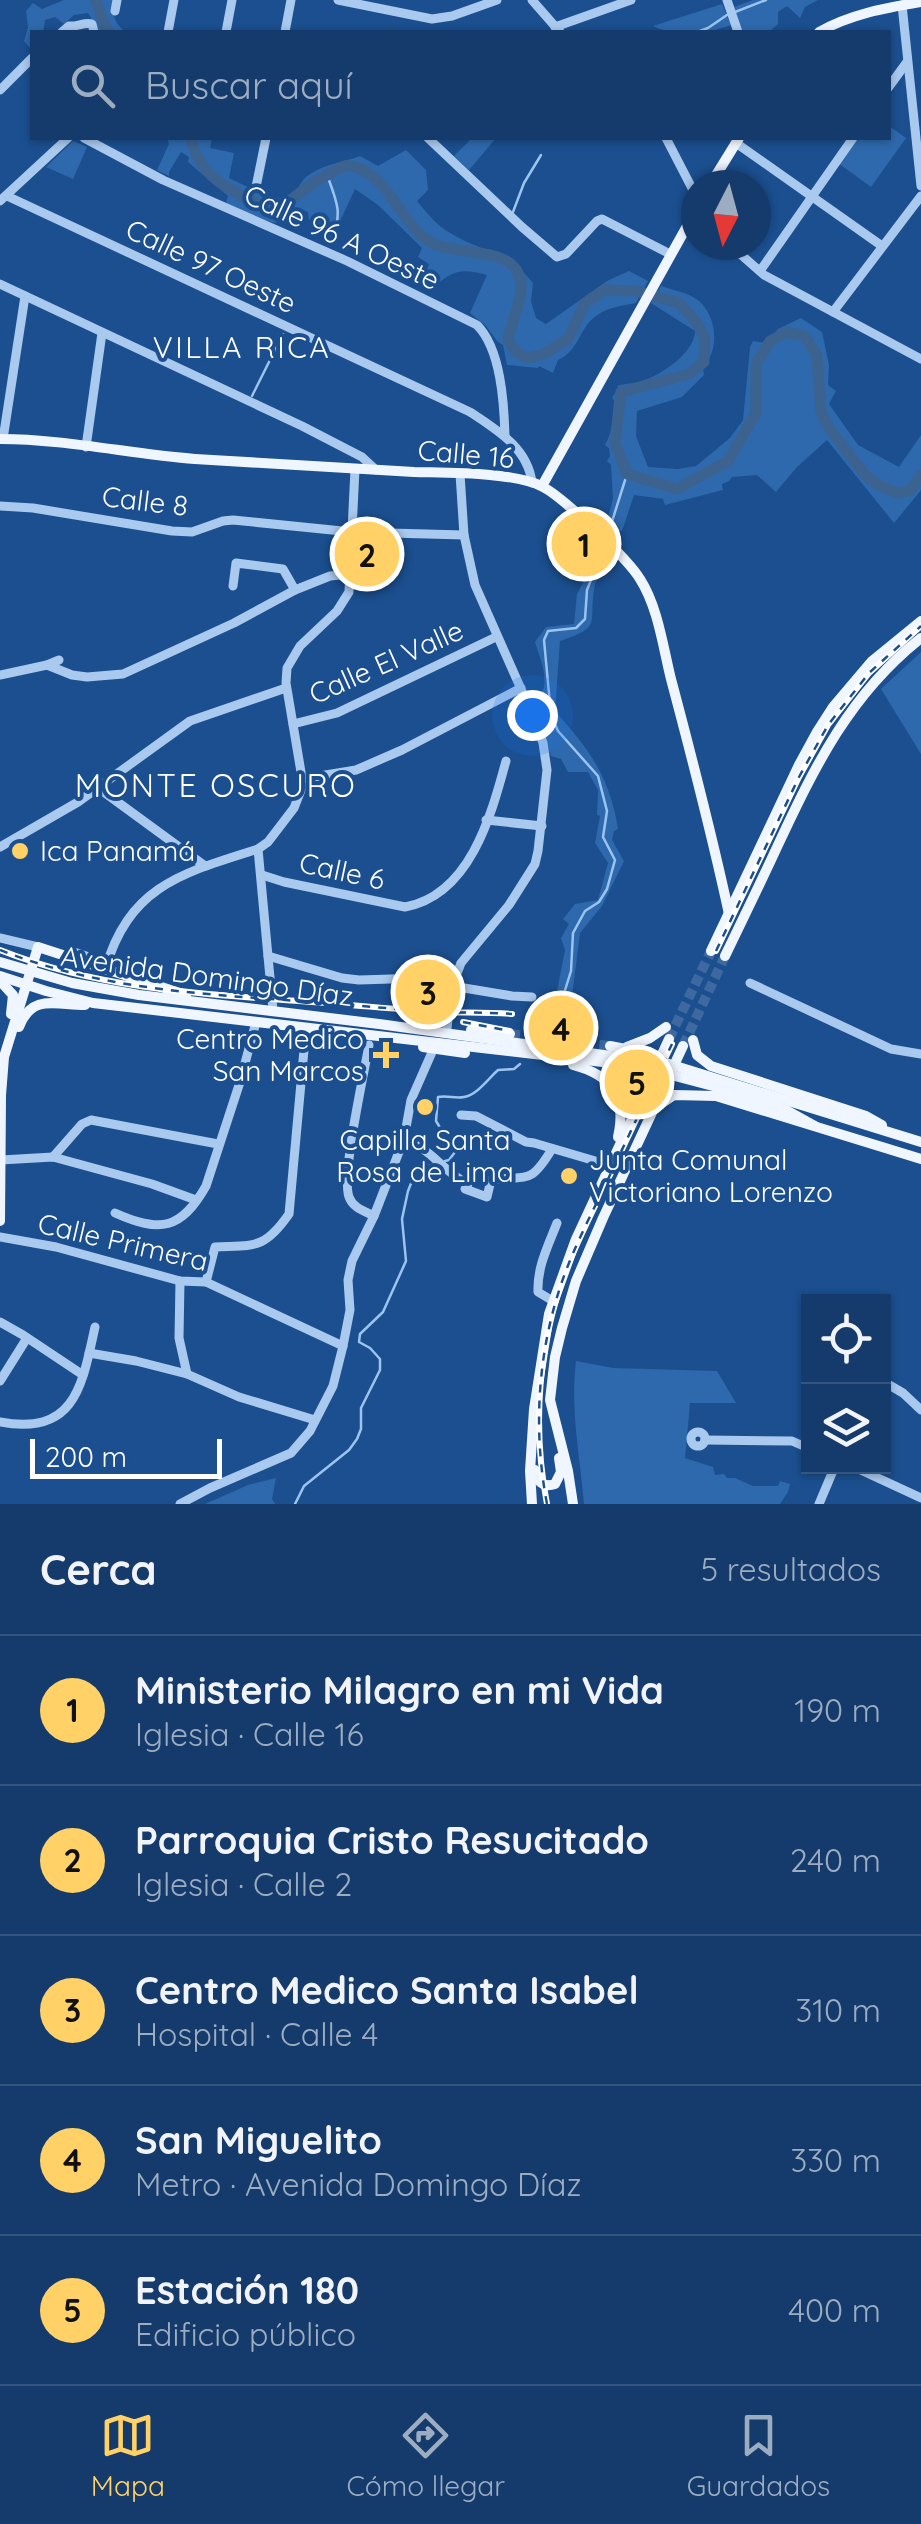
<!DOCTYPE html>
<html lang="es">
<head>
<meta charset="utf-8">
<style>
  body { margin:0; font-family:Quicksand,sans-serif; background:#1d4271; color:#f1f3f6 }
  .controls { position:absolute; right:30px; bottom:30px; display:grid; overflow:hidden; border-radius:0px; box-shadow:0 2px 8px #0004 }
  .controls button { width:90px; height:90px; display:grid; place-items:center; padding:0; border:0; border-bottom:2px solid #33557e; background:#143b6b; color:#f1f3f6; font:50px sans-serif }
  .compass { position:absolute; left:681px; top:170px; width:90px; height:90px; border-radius:50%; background:#143b6b; box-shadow:0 2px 8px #0004; rotate:186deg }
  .scale { position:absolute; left:30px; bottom:25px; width:192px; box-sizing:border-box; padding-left:10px; border:5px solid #fff; border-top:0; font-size:28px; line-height:35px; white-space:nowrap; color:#fff; -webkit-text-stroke:8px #1b4f8f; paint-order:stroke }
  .you { position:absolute; left:532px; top:715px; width:35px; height:35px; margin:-25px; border:8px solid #fff; border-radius:50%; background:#1a73e8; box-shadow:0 0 0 15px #1a73e833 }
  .badge { display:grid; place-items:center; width:65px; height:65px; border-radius:50%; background:#ffd166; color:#111; font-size:32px; font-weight:700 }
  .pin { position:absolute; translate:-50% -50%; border:5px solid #fff; box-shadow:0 2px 10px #0006 }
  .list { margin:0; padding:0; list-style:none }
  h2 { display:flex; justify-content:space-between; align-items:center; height:130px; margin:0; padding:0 40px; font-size:42px }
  h2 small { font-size:32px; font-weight:400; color:#9dadc1 }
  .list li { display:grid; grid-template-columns:65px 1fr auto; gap:30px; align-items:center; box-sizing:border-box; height:150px; padding:0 40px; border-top:2px solid #33557e }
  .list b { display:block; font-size:38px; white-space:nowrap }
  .list p { margin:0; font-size:32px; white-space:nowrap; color:#9dadc1 }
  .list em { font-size:32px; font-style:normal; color:#9dadc1 }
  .icon { flex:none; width:55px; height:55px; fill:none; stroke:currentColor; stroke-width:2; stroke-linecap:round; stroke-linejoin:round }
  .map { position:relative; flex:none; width:921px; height:1504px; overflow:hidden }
  .search { position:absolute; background:#143b6b; box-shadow:0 2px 8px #0004; left:30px; right:30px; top:30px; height:110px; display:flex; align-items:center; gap:25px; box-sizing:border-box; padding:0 35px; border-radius:0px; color:#9dadc1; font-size:38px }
  .sheet { height:880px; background:#143b6b }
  nav { display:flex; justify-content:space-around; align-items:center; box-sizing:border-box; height:140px; border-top:2px solid #33557e; background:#143b6b; font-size:28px; color:#9dadc1 }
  nav a { display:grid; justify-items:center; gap:5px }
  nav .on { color:#ffd166 }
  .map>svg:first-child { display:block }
  .green { fill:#2e69ad }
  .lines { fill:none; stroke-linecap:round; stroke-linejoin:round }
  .stream { stroke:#9cc4f0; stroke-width:2.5 }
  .river { stroke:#3c6290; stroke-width:11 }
  .major-tunnel { stroke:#3d69a0; stroke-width:10; stroke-dasharray:10 5; stroke-linecap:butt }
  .minor { stroke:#a9c9ee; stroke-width:9 }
  .major { stroke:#f0f6ff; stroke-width:10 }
  .rail-casing { stroke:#fff; stroke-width:6 }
  .rail { stroke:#1b4f8f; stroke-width:2.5; stroke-dasharray:8; stroke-linecap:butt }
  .poi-dot { fill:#ffd166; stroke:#1b4f8f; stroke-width:4 }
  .labels { text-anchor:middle; stroke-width:8; stroke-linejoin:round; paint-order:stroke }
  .street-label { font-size:28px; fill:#fff; stroke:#1b4f8f }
  .poi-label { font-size:28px; fill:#fff; stroke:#1b4f8f; text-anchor:start }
  .neighbourhood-label { font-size:30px; letter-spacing:2.5px; fill:#fff; stroke:#1b4f8f }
  .quarter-label { font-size:32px; letter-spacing:2.5px; fill:#fff; stroke:#1b4f8f }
</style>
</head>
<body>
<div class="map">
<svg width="921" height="1504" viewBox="0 0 921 1504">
  <rect width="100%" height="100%" fill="#1b4f8f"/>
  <g class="green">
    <path d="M64 0H113C112 15 114 22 125 32H99L88 13 74 15 64 24 55 17 45 20 43 32H32V50L24 41 28 27 26 11 33 3 42 9Z"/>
    <path d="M753 0H818L805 7 800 18 787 6 778 12V24L769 32H742L734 7Z"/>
    <path d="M722 4 731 25C707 34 676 37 653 26Z"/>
    <path d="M889 126 906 138 871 187 838 163 856 138H888Z"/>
    <path d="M167 138H212L210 148 234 153 229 178 264 195 288 200C296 194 298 186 304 179 320 164 342 163 360 156L378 166 406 150 426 170 428 190 417 201C427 213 438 227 452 234 484 253 507 251 533 283L531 301 536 318 546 324 607 281 629 271 648 281 636 303C622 306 608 307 596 316 578 329 580 350 558 360L553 373 539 366 538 368 507 365 503 345 497 341 486 326 470 313 487 275C467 270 457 268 440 282L425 274 429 264 418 257 422 248 378 205 355 189 335 232 309 220 308 212 301 209 296 220 283 217 275 223 253 217 226 203 228 196 188 162 189 157 181 152 169 172V176L157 170 169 144Z"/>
    <path d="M472 138H496L469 170 454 156Z"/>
    <path d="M73 141 87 147 73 179 46 167Z"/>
    <path d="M661 286C673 290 689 293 699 301 717 317 720 349 703 367L704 375 682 397 637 411 636 436 648 467 678 469 696 466 730 438 743 420 750 347 753 341 765 343 778 329 801 318 822 332 829 365 828 385 836 391 829 404 858 445 899 467 921 435V490L894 523 827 440 797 467 776 492 757 475 732 477 729 481 722 484 723 490 665 505 663 499 634 495 622 531 605 529 613 499 611 465 607 461 610 456 609 448 605 445C613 431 613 416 614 400L612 398 618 388 617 386C622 384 628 384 634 383 655 380 695 354 695 331L651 303Z"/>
    <path d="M602 548 609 554C604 564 598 575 595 585 587 624 605 626 560 641L555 711C589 749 610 777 618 829L614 831 612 840 624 861 602 906 580 933 571 1004 555 1012 530 1008 556 996 565 950 561 938 569 924 563 919 575 904 598 900 608 863 595 843 600 816 597 815 598 790 588 772H568L561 759 551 756 533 703C554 688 541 662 535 642L546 627 574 624 577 594Z"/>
    <path d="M921 652V754L881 689Z"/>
    <path d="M576 1361 613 1368 717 1371 736 1403H690L685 1458 713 1467 715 1475 724 1474 727 1478H735L753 1486H778L780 1481 790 1484 788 1492 780 1504H584C580 1456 570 1410 576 1361Z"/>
    <path d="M276 1478 272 1499 275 1504H205L248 1485Z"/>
  </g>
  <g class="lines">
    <g class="stream">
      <path d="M735 12 766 0"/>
      <path d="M697 32 708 28 727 15"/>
      <path d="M327 175C338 204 344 216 328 245"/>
      <path d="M513 212 524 183 541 155"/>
      <path d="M252 396 283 334"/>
      <path d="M609 531 627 474"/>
      <path d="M531 1023 545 1008 561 1003 571 971 573 933 585 911 599 902 607 889 615 860 603 837 607 811 598 776 558 731 551 715 544 640 548 631 576 628 585 619 587 590 602 552"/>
      <path d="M445 1161 449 1160 455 1152 436 1121 438 1097C448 1095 455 1099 464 1097 477 1095 488 1079 498 1070L514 1069 520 1064"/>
      <path d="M295 1504 304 1486 349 1450 357 1439 361 1429V1408L380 1370V1359L370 1348 359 1342 360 1334 383 1312 406 1261 402 1219 408 1191 416 1171 437 1163"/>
    </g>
    <g class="river">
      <path d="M96 0 104 25 110 32"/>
      <path d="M191 138C195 159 206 174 225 186 291 228 276 200 331 173 338 169 344 164 352 166 390 174 403 231 434 244 456 254 499 249 514 267 532 287 511 317 508 340L517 353 528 358 544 354 568 339 585 303 604 290 637 291 679 303 697 323 705 338 704 362 689 374 621 392 615 443 627 474 677 489 728 461 756 413V364L770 341 787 332 805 336 817 356 821 412 829 428 865 475 884 488 898 493 910 491 921 475"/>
    </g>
    <g class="major-tunnel">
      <path d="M510 1034 610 1046"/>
      <path d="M669 1039 711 951"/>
      <path d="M683 1046 725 956"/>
    </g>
    <g class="minor">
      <path d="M338 0 432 19 452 16 497 0"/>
      <path d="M532 0 560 32"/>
      <path d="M727 0 738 32"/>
      <path d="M902 5 921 186"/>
      <path d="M115 11 117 0"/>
      <path d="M555 27 631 0"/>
      <path d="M62 32 69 26C77 27 84 22 92 24L94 32"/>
      <path d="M168 32 174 0"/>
      <path d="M226 32 232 0"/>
      <path d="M285 32 291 0"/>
      <path d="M888 88 907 62"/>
      <path d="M0 90 32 58"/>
      <path d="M84 138 163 180 347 261 477 325C501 349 504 403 505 436"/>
      <path d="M428 138 522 227 557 257 566 254 597 221 602 219 670 254"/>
      <path d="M666 138 696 196"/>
      <path d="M736 143 882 246"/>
      <path d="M256 187 266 138"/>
      <path d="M7 196 470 412C497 430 528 448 532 483"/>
      <path d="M0 201 68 138"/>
      <path d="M730 245 764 275 921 359"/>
      <path d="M760 271 853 138"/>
      <path d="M0 284 302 426 362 457 376 470"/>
      <path d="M833 312 921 196"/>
      <path d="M3 439 25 296"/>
      <path d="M86 447 102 333"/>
      <path d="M0 506 33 508 172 531 192 532 223 521 233 520 352 532 464 535"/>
      <path d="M233 586 236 563 283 569 295 590"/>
      <path d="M47 665 72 675 87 677 123 674 234 623 295 590 330 576 351 574"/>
      <path d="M0 675 47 665 59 660"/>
      <path d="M293 724 337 713 496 637"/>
      <path d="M301 779 356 770 402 750 521 688"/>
      <path d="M97 787 205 866"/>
      <path d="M486 820 542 826"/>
      <path d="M0 847 78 802 190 721 286 688"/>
      <path d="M262 875 284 882 405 907C470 895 491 816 506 761"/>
      <path d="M0 938 38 947"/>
      <path d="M71 951 107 963"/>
      <path d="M268 956 342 978 359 980 454 977"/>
      <path d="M105 970C129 886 182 873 258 849"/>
      <path d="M750 983 891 1049 921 1054"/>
      <path d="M452 986 512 996 532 997"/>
      <path d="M273 1010 258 849 268 842 294 808 301 790V772L286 683 287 668 300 646 337 611 349 592 355 469"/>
      <path d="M447 1028 452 986 461 963 509 905 535 864 538 851 547 770 543 743 536 723 475 585 464 535 460 474"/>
      <path d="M369 1045C364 1074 341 1175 349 1197 353 1208 364 1211 374 1216"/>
      <path d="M461 1115 476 1116 526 1142 534 1143 609 1165"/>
      <path d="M403 1141C432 1147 441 1171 468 1184L465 1189 487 1197 491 1180C529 1175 530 1185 552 1149"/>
      <path d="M53 1157 82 1124 91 1120 218 1144"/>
      <path d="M1 1160 53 1157 152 1184 196 1200"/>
      <path d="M115 1213C160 1233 181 1230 206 1186L240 1082 256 1022"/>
      <path d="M0 1237 56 1247 180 1281 206 1282 343 1346"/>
      <path d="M180 1281 179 1338 187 1374"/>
      <path d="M206 1282 215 1247C254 1245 264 1250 289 1214L306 1028"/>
      <path d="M553 1301 538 1292C537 1267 548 1246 557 1223"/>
      <path d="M0 1322 23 1335 83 1375"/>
      <path d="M89 1353 136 1361 187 1374 239 1397 315 1420"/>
      <path d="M0 1381 27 1338"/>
      <path d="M884 1382 903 1393 921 1410"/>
      <path d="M0 1422C75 1436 82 1386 95 1327"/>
      <circle cx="698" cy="1439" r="7"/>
      <path d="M705 1440 792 1441 808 1448"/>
      <path d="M852 1466 921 1498"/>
      <path d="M180 1504 210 1488 291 1453 310 1431 333 1386 343 1346 350 1310 348 1280 352 1261 374 1216 404 1139 411 1100 433 1050"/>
      <path d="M819 1504 835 1466"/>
    </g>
    <g class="major">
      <path d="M819 32C851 14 885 8 921 2"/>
      <path d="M710 185 739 138"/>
      <path d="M0 439C65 439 130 454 195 459 268 464 341 468 414 472 446 473 514 472 541 486 561 495 628 559 640 579 658 607 663 647 671 679 692 758 712 835 729 914"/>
      <path d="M542 486 696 210"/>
      <path d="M711 951 799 765 817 732 833 707 872 661 921 621"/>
      <path d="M725 956C743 919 761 882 778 845 815 766 850 694 921 638"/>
      <path d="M0 962 72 983 139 995 379 1024 669 1064 921 1142"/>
      <path d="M0 976 46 991 93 1003 637 1066 728 1090 779 1106 815 1126"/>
      <path d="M0 981 13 995 11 1014"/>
      <path d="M19 1027C32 993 56 1005 85 1005"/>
      <path d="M471 1030 510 1034"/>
      <path d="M693 1040 697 1055 711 1066 866 1116 882 1125"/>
      <path d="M610 1046 636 1051 643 1059"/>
      <path d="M423 1047 465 1053"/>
      <path d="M627 1047 650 1038 666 1027"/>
      <path d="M573 1065C612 1075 627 1097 618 1137"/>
      <path d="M658 1106 674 1095 716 1096 921 1159"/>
      <path d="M0 1221 1 1095 4 1057 38 947 186 995"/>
      <path d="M535 1470C536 1481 543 1488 555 1484L561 1472 559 1458"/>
      <path d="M532 1504 530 1471 534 1409 549 1314 576 1239 669 1039"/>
      <path d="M573 1504 568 1471 550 1400 555 1357 562 1328 576 1281 603 1218 683 1046"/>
    </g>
    <g class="rail-casing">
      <g id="rail">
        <path d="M0 950C96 988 197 994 299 1001 345 1004 391 1009 436 1012 462 1013 487 1012 512 1014"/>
        <path d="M716 951 799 777 828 725 869 673 921 626"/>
        <path d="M463 1022 510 1031"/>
        <path d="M547 1504C532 1426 538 1343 567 1268 579 1237 595 1207 609 1177 630 1133 651 1088 672 1044"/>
      </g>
    </g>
    <use href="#rail" class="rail"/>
  </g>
  <g class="poi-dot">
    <circle cx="20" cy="851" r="10"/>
    <path d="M381 1040h10v10h10v10h-10v10h-10v-10h-10v-10h10z"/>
    <circle cx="425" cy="1107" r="10"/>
    <circle cx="569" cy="1176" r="10"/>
  </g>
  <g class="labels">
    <g class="street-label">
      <text transform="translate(342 237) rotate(25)" y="10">Calle 96 A Oeste</text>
      <text transform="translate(211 266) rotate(25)" y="10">Calle 97 Oeste</text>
      <text transform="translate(466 454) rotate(5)" y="10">Calle 16</text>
      <text transform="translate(145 501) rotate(7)" y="10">Calle 8</text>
      <text transform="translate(386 662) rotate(-24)" y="10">Calle El Valle</text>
      <text transform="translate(342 871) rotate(12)" y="10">Calle 6</text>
      <text transform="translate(207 976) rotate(8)" y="10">Avenida Domingo Díaz</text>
      <text transform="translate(123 1242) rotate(13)" y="10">Calle Primera</text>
    </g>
    <g class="poi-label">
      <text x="40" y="861">Ica Panamá</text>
      <text x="364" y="1049" text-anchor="end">Centro Medico<tspan x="364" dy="32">San Marcos</tspan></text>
      <text x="425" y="1150" text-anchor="middle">Capilla Santa<tspan x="425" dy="32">Rosa de Lima</tspan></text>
      <text x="589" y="1170">Junta Comunal<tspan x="589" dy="32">Victoriano Lorenzo</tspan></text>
    </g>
    <g class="neighbourhood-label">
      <text x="242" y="358">VILLA RICA</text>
    </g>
    <g class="quarter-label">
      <text x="216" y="797">MONTE OSCURO</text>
    </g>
  </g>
</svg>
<div class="controls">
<button><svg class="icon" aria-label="locate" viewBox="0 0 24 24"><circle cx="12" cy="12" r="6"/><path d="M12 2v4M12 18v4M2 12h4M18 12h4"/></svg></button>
<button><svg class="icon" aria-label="layers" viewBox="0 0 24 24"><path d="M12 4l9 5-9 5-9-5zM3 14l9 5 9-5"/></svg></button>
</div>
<svg class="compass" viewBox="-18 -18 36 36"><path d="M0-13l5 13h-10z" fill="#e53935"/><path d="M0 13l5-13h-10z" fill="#9dadc1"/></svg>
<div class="scale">200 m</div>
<div class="you"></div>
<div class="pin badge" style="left:584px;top:544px">1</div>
<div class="pin badge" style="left:367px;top:554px">2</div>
<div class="pin badge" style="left:428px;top:992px">3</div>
<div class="pin badge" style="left:561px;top:1028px">4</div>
<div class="pin badge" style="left:637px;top:1082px">5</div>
<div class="search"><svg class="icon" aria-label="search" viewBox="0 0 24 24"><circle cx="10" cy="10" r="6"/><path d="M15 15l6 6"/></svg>Buscar aquí</div>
</div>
<section class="sheet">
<h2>Cerca<small>5 resultados</small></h2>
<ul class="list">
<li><span class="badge">1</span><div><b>Ministerio Milagro en mi Vida</b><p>Iglesia · Calle 16</p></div><em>190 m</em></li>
<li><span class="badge">2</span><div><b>Parroquia Cristo Resucitado</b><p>Iglesia · Calle 2</p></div><em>240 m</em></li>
<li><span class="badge">3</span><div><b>Centro Medico Santa Isabel</b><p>Hospital · Calle 4</p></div><em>310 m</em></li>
<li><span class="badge">4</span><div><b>San Miguelito</b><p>Metro · Avenida Domingo Díaz</p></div><em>330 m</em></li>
<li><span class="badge">5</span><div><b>Estación 180</b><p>Edificio público</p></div><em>400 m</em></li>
</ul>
</section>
<nav>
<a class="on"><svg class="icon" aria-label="map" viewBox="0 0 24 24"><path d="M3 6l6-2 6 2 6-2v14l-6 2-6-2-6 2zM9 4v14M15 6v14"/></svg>Mapa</a>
<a><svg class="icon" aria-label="directions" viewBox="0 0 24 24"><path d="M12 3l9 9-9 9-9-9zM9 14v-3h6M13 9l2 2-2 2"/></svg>Cómo llegar</a>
<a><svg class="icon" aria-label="saved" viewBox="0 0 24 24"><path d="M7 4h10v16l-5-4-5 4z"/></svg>Guardados</a>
</nav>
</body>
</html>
